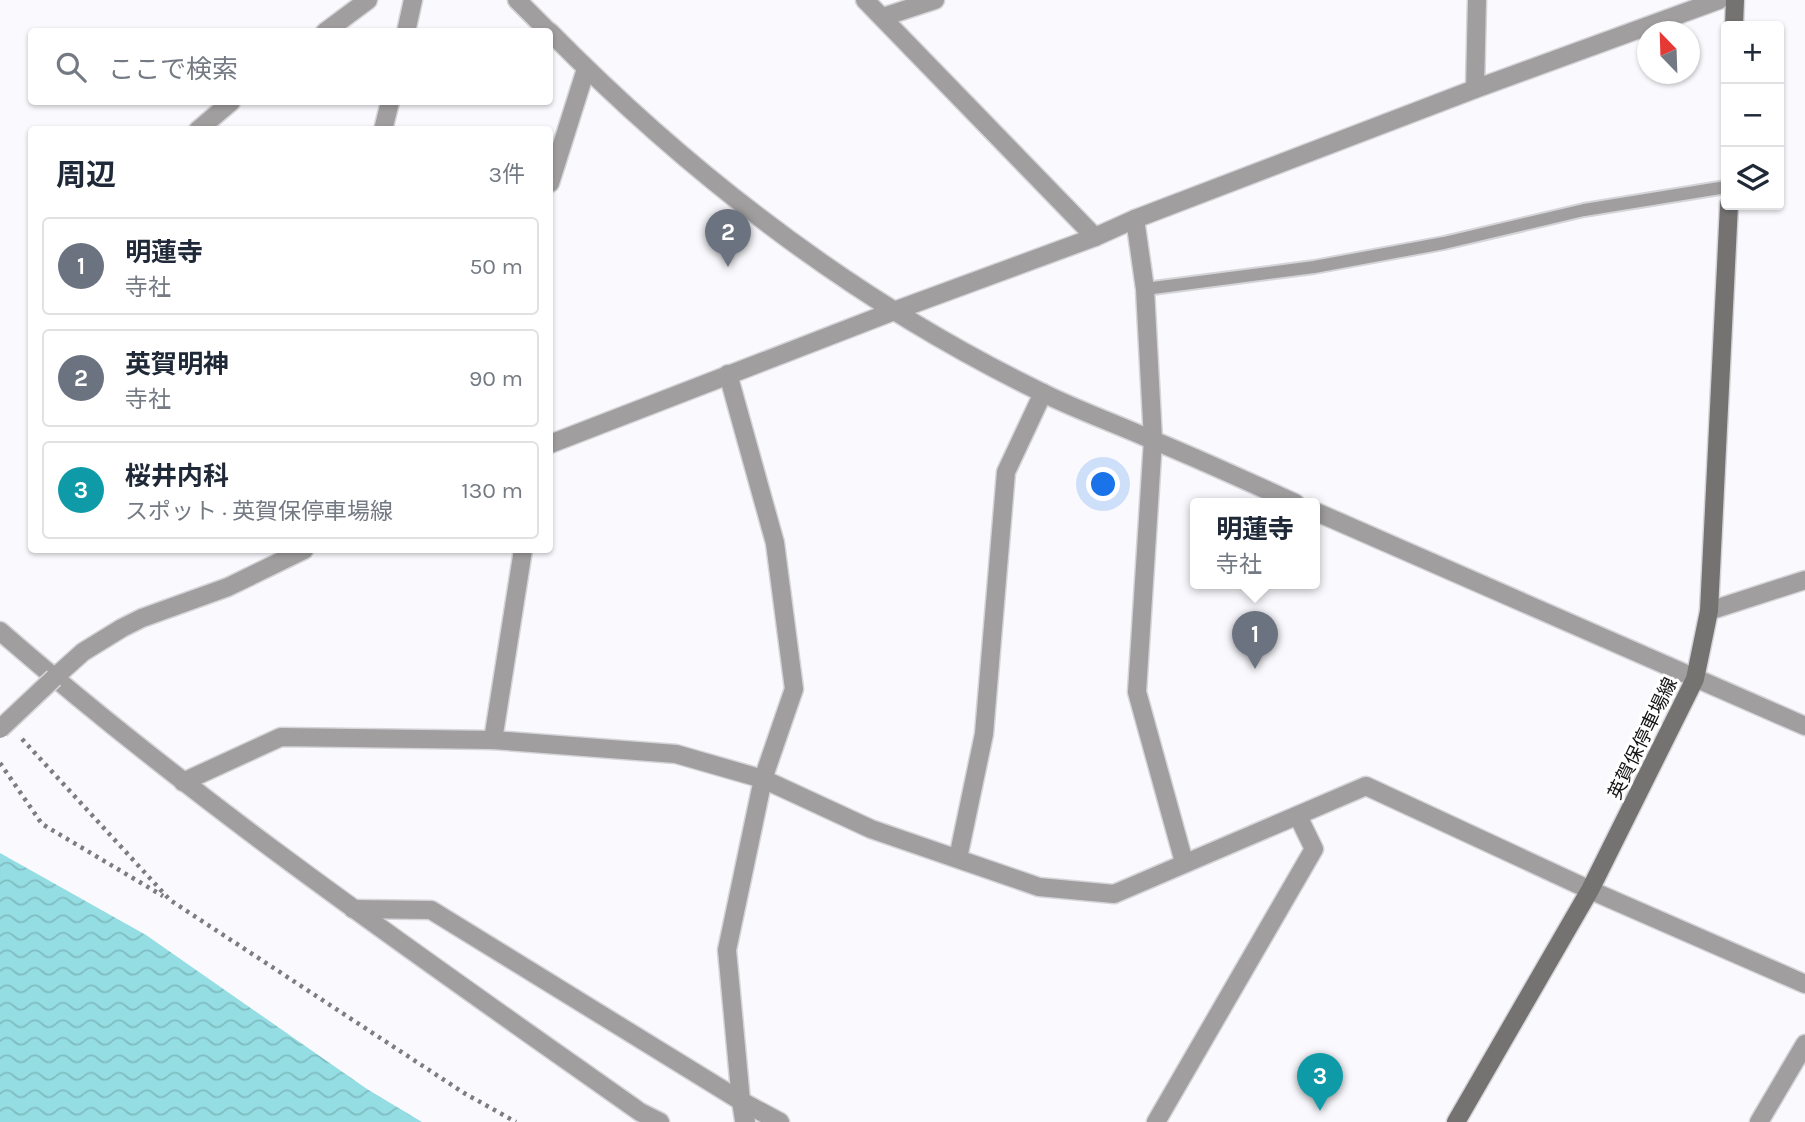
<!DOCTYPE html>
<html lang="ja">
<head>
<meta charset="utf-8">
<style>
  body { margin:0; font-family:Karla,"Noto Sans JP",sans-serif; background:#f2f2f3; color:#1f2937 }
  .controls { position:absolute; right:21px; top:21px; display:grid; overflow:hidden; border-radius:7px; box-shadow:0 2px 5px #0004 }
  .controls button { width:63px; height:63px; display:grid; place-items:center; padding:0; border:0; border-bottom:2px solid #e0e1e3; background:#fff; color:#1f2937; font:35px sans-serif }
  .compass { position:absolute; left:1637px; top:21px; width:63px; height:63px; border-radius:50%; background:#fff; box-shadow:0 2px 5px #0004; rotate:337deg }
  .you { position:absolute; left:1104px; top:485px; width:24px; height:24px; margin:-18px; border:5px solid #fff; border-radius:50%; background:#1a73e8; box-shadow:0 0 0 10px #1a73e833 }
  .badge { display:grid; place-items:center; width:46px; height:46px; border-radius:50%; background:#0b8f76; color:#fff; font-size:23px; font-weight:700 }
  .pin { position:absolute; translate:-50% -58px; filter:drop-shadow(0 2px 4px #0008) }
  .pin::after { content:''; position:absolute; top:37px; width:24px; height:21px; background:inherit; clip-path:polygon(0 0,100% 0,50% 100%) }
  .popup { position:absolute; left:1190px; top:498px; width:130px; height:91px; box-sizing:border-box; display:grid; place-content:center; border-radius:7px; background:#fff; filter:drop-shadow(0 2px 5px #0005); font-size:23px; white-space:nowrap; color:#747a83 }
  .popup b { font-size:26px; color:#1f2937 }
  .popup::after { content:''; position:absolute; left:50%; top:100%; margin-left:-14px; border:14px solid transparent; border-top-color:#fff }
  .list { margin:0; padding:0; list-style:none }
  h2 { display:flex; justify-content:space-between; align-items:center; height:91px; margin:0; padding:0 28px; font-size:30px }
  h2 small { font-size:23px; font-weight:400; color:#747a83 }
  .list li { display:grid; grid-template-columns:46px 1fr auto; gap:21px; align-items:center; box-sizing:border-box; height:98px; margin:0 14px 14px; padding:0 14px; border:2px solid #e0e1e3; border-radius:7px }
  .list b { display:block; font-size:26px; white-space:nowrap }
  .list p { margin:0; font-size:23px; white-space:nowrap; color:#747a83 }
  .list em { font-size:23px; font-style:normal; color:#747a83 }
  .icon { flex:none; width:38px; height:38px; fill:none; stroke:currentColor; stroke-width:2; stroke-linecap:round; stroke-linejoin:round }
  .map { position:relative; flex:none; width:1805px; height:1122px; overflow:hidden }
  .search { position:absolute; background:#fff; box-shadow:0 2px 5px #0004; left:28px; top:28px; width:525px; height:77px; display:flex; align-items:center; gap:18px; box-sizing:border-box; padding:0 24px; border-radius:7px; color:#747a83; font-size:26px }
  .panel { position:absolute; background:#fff; box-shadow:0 2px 5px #0004; left:28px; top:126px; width:525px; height:427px; border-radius:7px }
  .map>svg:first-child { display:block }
  .water { fill:url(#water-waves) }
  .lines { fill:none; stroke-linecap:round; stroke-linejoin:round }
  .service-casing { stroke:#d5d5d9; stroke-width:16 }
  .minor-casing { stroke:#d5d5d9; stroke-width:21 }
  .tertiary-casing { stroke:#d5d5d9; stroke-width:21 }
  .secondary-casing { stroke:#d5d5d9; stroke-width:21 }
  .path { stroke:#7d7d7f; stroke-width:4.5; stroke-dasharray:3.5 5; stroke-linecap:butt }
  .service { stroke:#a09e9e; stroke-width:12 }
  .minor { stroke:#a09e9e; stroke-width:18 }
  .tertiary { stroke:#a09e9e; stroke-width:18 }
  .secondary { stroke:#757272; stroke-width:18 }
  .minor-bridge-casing { stroke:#d5d5d9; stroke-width:21; stroke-linecap:butt }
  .minor-bridge { stroke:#a09e9e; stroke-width:18 }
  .labels { text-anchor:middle; stroke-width:6; stroke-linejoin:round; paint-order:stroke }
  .street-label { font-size:19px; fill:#141415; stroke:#fff }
</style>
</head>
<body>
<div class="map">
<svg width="1805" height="1122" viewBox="0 0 1805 1122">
  <defs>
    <pattern id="water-waves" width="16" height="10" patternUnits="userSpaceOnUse" patternTransform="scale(1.75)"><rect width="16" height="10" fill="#94dde3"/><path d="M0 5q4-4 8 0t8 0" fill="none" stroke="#7fbdc2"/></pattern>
  </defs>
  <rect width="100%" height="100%" fill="#fafafe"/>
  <path class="water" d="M0 853 146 935 367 1089 422 1122H0Z"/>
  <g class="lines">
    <g class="service-casing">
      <path id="service" d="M1145 289 1314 267 1444 243 1584 210 1726 187"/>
    </g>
    <g class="minor-casing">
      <g id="minor">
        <path d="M517 0 549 32"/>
        <path d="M865 0 1095 237"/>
        <path d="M883 17 935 0"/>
        <path d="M325 32 368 0"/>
        <path d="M406 32 413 0"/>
        <path d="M550 32C693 177 859 304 1043 393 1077 410 1114 423 1150 439 1199 459 1247 481 1295 503"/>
        <path d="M1475 89 1477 0"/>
        <path d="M198 130 231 102"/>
        <path d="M383 130 390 102"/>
        <path d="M550 183 586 69"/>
        <path d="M1135 219 1145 289 1153 440 1137 692 1184 862"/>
        <path d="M728 374 775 543 794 689 763 779 727 950 741 1101 744 1120 746 1122"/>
        <path d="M550 444 894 311 1095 237 1135 219 1475 89 1719 0"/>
        <path d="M1314 511 1805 726"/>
        <path d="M1709 611 1805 580"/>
        <path d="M54 678 83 652 122 628 142 618 228 587 304 550"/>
        <path d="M493 740 523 550"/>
        <path d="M183 782 281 737 493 740 676 754 763 779 871 829 1039 887 1114 894 1366 786 1590 890 1805 984"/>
        <path d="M958 858 984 734 1006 472 1043 393"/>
        <path d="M353 909 431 910 741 1101 780 1122"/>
        <path d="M1156 1122 1314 849 1298 816"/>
        <path d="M1759 1122 1805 1044"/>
      </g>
    </g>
    <g class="tertiary-casing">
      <path id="tertiary" d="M0 631C202 807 422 958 640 1112L660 1122"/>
    </g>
    <g class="secondary-casing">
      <g id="secondary">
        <path d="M1734 26 1735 0"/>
        <path d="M1456 1122 1590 890 1695 679 1709 611 1729 205"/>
      </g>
    </g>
    <g class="path">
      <path d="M22 739 170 900 464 1093 516 1122"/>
      <path d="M0 763 42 824 163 896"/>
    </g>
    <use href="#service" class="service"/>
    <use href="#minor" class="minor"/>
    <use href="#tertiary" class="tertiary"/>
    <use href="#secondary" class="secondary"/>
    <g class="minor-bridge-casing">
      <path id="minor-bridge" d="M0 729 54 678"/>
    </g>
    <use href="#minor-bridge" class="minor-bridge"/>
  </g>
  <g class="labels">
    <g class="street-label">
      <text transform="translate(1642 738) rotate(-64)" y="7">英賀保停車場線</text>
    </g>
  </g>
</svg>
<div class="controls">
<button>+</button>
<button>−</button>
<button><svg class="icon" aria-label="layers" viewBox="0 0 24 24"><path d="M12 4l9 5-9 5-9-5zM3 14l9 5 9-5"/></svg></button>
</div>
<svg class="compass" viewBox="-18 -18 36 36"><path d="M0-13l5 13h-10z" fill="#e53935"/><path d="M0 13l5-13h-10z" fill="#747a83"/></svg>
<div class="you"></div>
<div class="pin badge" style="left:1255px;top:669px;background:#6b7280">1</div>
<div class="popup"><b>明蓮寺</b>寺社</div>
<div class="pin badge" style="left:728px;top:267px;background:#6b7280">2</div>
<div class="pin badge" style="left:1320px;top:1111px;background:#0f9aa8">3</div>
<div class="search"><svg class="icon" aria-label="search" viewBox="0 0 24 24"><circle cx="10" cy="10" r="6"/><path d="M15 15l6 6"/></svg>ここで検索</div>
<section class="panel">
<h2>周辺<small>3件</small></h2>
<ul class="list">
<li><span class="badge" style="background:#6b7280">1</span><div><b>明蓮寺</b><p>寺社</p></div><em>50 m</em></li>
<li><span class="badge" style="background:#6b7280">2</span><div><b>英賀明神</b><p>寺社</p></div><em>90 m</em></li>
<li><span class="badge" style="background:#0f9aa8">3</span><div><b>桜井内科</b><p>スポット · 英賀保停車場線</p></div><em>130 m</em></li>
</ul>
</section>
</div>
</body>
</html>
